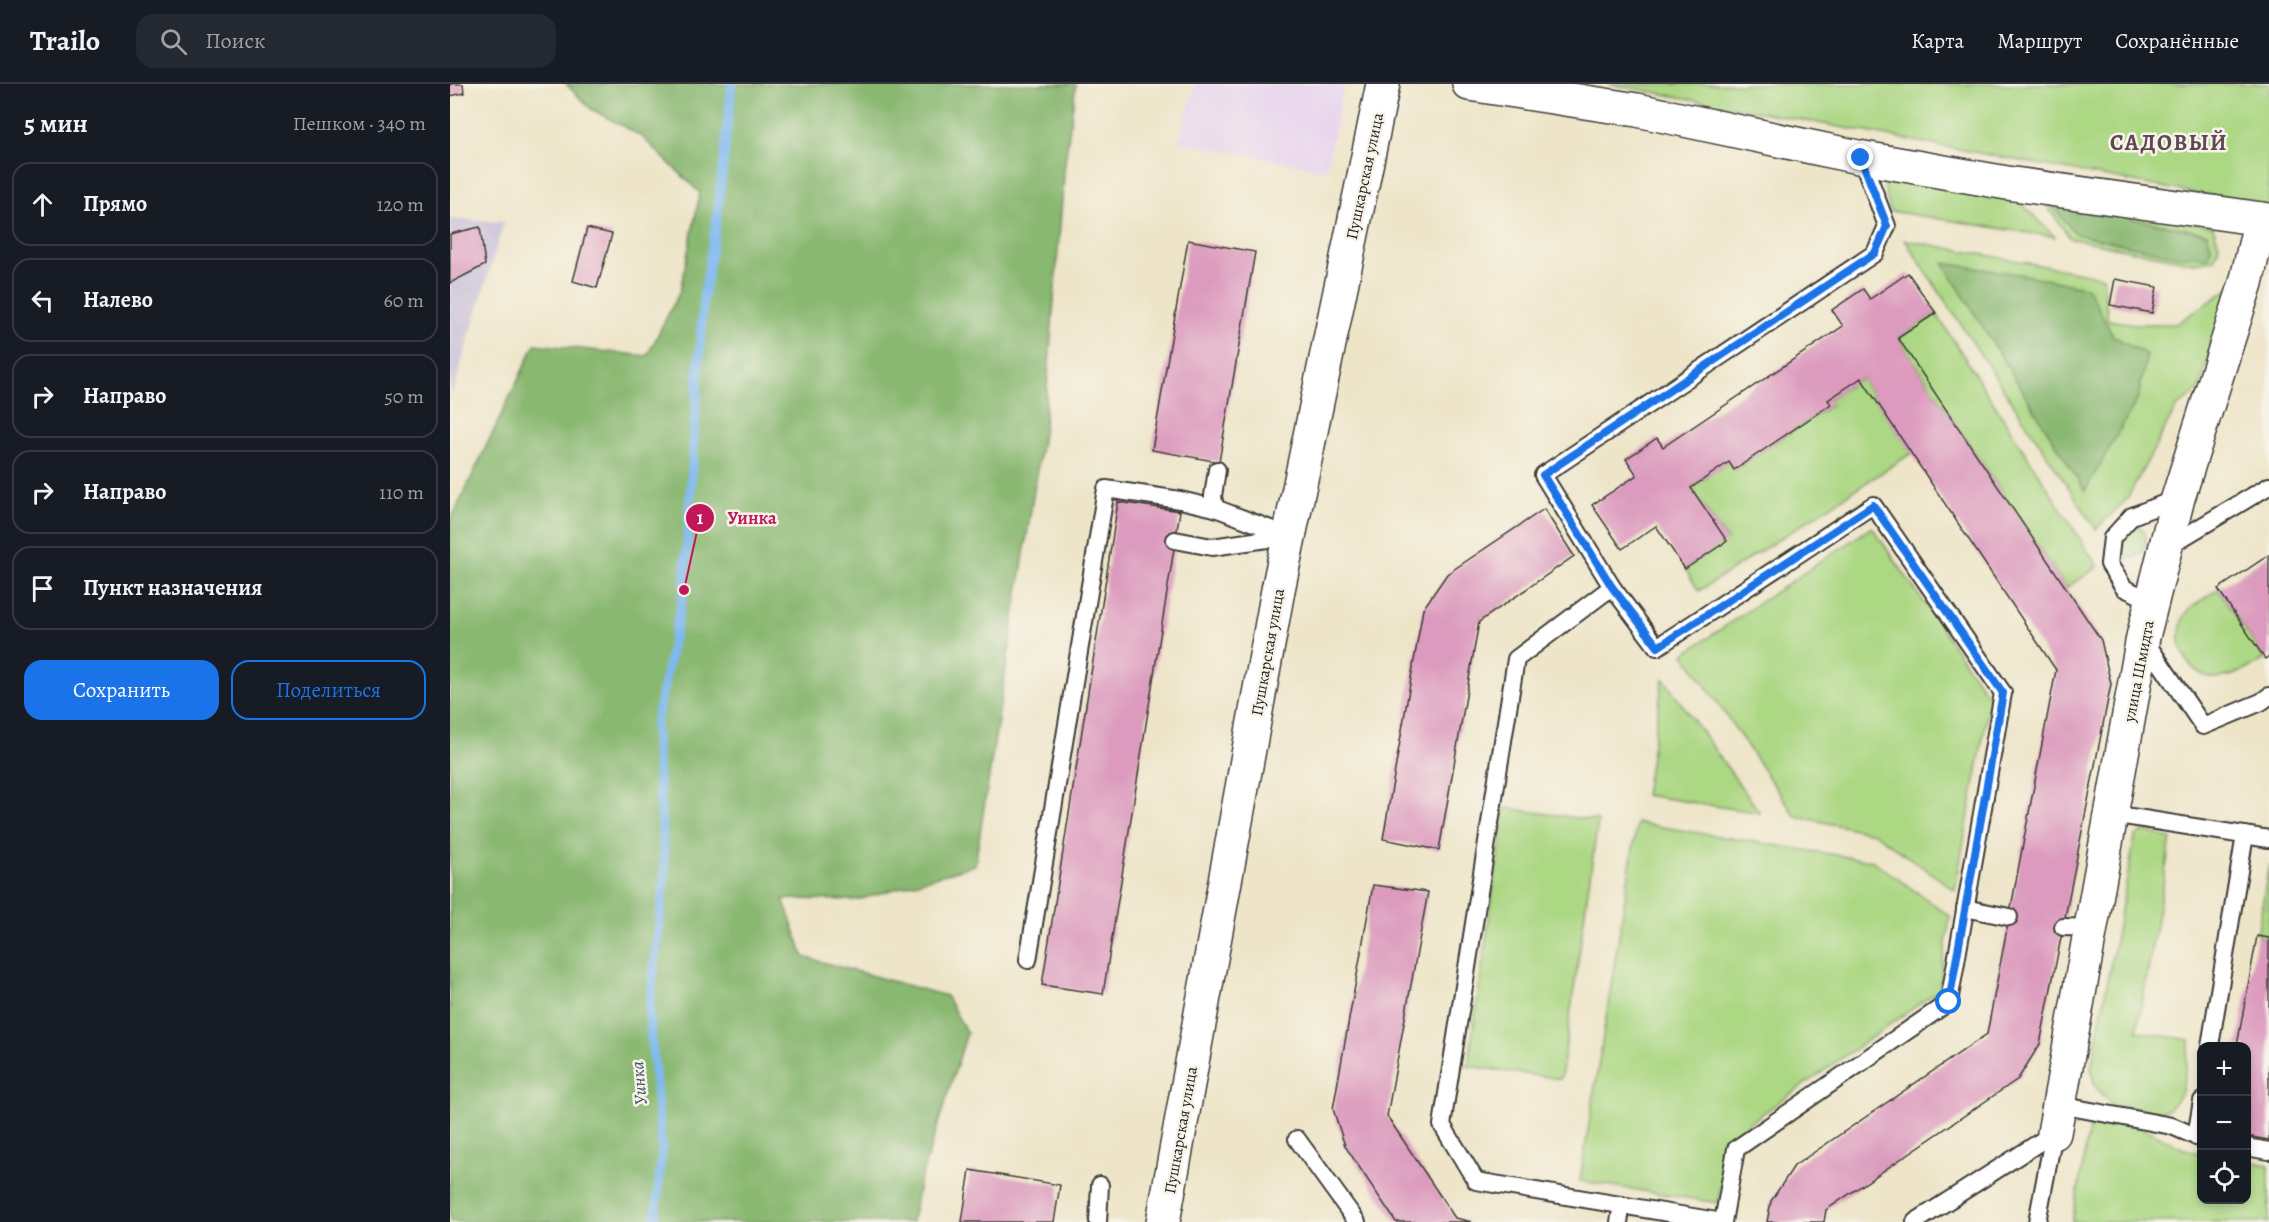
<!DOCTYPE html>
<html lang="ru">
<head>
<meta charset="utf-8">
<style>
  body { margin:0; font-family:Alegreya,serif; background:#242831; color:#f1f3f6 }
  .controls { position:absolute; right:18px; bottom:18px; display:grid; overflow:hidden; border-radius:12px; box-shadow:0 3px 9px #0003 }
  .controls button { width:54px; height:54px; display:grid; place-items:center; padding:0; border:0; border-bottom:2px solid #363941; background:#171b24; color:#f1f3f6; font:30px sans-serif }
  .stop { position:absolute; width:18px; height:18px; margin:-14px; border:4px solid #1a73e8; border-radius:50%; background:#fff }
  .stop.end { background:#1a73e8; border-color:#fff; box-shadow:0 2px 6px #0008 }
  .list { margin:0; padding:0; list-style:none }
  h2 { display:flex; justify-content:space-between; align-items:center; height:78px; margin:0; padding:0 24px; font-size:26px }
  h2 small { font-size:20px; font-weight:400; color:#9ea1a6 }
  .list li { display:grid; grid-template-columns:39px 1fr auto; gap:18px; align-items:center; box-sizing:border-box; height:84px; margin:0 12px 12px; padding:0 12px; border:2px solid #363941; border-radius:18px }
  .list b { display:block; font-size:22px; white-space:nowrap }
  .list em { font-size:20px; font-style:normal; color:#9ea1a6 }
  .actions { display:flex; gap:12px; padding:18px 24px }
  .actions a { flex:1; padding:14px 0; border:2px solid #1a73e8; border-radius:18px; text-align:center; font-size:21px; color:#1a73e8 }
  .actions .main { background:#1a73e8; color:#fff }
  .icon { flex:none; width:33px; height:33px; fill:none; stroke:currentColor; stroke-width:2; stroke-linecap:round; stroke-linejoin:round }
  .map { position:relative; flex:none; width:1819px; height:1138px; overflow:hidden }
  header { display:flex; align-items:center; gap:36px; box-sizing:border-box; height:84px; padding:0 30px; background:#171b24; border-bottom:2px solid #363941 }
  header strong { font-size:28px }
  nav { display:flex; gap:33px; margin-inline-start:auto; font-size:21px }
  .search { width:420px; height:54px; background:#242831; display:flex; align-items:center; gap:15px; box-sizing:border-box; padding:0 21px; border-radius:18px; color:#9ea1a6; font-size:22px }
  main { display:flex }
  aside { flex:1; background:#171b24 }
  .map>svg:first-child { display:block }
  .built { fill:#e7d2ef }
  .industrial { fill:#c8bfd8 }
  .green { fill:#acd783; stroke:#647a50; stroke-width:1.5 }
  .forest { fill:#89b871; stroke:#526a46; stroke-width:1.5 }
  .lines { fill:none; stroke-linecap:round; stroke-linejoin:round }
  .stream { stroke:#7fb9f0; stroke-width:9 }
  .building { fill:#dc9bbe }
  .service-casing { stroke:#3c3a36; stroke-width:20 }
  .minor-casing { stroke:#3c3a36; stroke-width:36 }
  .tertiary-casing { stroke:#3c3a36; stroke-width:36 }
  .service { stroke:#fff; stroke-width:16 }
  .minor { stroke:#fff; stroke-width:33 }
  .tertiary { stroke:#fff; stroke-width:33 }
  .route { stroke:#1a73e8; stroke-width:8 }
  .labels { text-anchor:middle; stroke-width:5; stroke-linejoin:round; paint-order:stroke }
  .street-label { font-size:16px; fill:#1c1c1c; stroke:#f7f3e8 }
  .water-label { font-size:18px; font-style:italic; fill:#3f5366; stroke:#f7f3e8 }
  .district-label { font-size:22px; font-weight:bold; letter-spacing:1.5px; fill:#5f4855; stroke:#f7f3e8 }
  .leader { fill:none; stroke:#c2185b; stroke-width:2 }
  .callout-dot { fill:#c2185b; stroke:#f7f3e8; stroke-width:2 }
  .mark-label { font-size:18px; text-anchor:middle; font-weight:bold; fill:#fff }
  .callout-label { font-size:18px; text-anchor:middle; font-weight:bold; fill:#c2185b; stroke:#f7f3e8; stroke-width:5; stroke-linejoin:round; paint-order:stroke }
</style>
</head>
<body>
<header>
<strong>Trailo</strong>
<div class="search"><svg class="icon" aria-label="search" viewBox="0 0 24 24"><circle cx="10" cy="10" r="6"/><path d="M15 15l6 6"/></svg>Поиск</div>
<nav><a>Карта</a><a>Маршрут</a><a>Сохранённые</a></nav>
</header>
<main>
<aside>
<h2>5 мин<small>Пешком · 340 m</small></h2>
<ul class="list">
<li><svg class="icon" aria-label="ahead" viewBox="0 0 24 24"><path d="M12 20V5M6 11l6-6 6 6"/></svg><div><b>Прямо</b></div><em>120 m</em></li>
<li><svg class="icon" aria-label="left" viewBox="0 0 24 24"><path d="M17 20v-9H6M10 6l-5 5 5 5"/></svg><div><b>Налево</b></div><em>60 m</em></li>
<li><svg class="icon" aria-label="right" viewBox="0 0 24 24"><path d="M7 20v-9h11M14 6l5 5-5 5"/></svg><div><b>Направо</b></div><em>50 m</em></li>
<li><svg class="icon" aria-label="right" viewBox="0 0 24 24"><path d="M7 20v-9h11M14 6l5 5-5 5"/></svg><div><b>Направо</b></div><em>110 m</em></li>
<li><svg class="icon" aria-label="arrive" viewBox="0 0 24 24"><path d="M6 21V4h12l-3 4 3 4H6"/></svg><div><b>Пункт назначения</b></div></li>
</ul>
<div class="actions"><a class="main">Сохранить</a><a>Поделиться</a></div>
</aside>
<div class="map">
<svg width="1819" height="1138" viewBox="0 0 1819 1138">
  <rect width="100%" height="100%" fill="#f7f3e8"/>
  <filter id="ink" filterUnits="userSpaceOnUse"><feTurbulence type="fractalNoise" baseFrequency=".0167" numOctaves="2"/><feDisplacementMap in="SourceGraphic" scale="12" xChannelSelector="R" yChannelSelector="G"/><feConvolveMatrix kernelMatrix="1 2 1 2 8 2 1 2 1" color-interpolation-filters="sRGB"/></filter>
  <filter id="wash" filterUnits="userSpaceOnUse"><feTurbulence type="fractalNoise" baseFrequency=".008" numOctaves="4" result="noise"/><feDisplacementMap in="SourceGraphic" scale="24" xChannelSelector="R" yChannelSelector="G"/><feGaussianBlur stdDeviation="1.35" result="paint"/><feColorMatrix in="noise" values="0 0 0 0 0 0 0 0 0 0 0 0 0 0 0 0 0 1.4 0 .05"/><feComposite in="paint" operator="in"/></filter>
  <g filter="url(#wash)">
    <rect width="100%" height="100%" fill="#eee5c9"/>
    <path class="built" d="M745 0H894L876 86 729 58Z"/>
    <path class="industrial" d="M0 135 54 138 0 317Z"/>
    <g class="green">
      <path d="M1159 0H1819V123Z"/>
      <path d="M1430 84 1560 108 1605 153 1440 127Z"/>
      <path d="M1591 113 1763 142 1769 162 1764 176 1744 179 1620 154Z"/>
      <path d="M1455 156 1653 193 1658 236 1685 240H1726L1780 204 1749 306 1726 324 1677 415 1646 445Z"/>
      <path d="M1486 229 1648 483 1616 504 1448 254Z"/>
      <path d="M1411 294 1462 369 1249 507 1235 485 1277 456 1241 404 1279 378 1284 386 1381 321 1378 316Z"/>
      <path d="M1686 440C1700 449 1699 463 1686 473L1674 474 1668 471 1661 449Z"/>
      <path d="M1422 443 1540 615 1505 806 1424 749 1345 732 1234 570Z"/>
      <path d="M1768 505 1815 575C1801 583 1784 593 1767 594 1737 594 1721 556 1735 531 1741 521 1758 512 1768 505Z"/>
      <path d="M1213 594 1310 729 1195 711Z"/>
      <path d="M1055 724 1148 737 1111 995 1018 982Z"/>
      <path d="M1187 739 1423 777 1500 832 1489 906 1278 1054 1268 1119 1130 1097Z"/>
      <path d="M1691 748H1699L1721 755 1687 947 1740 956 1732 1008 1719 1025 1708 1028 1663 1021 1650 1009 1644 998 1641 984 1685 753Z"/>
      <path d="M1819 780V854L1807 852Z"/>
      <path d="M1651 1037C1669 1039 1686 1041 1703 1049 1720 1057 1732 1067 1751 1069L1752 1116H1796L1797 1077 1819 1081V1138H1622L1640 1040Z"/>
    </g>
    <g class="forest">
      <path d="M116 0H626L615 78 594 343 525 781 408 816 333 815 354 873 496 912 517 949 469 1100 462 1138H0V438L85 260 197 272 230 207 250 109 191 52 141 25Z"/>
      <path d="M1599 119 1757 149 1761 163 1759 173 1727 172 1626 150Z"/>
      <path d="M1493 179 1575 191 1638 204 1663 252 1697 271 1688 314 1635 407Z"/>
    </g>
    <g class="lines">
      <path class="stream" d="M205 1138 212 1066 199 928 215 789 205 642 234 506 253 217 268 126 282 0"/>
    </g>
    <g id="blocks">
      <g class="building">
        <path d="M0 0H13L14 9 0 12Z"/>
        <path d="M30 143 35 181 0 199V150Z"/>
        <path d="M137 144 162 150 147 204 123 197Z"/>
        <path d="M738 156 805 168 769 378 702 366Z"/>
        <path d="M1458 189 1486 229 1448 254 1651 556 1661 600 1590 960 1568 995 1376 1126 1374 1138H1317L1321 1117 1344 1082 1537 950 1606 586 1411 294 1378 316 1381 320 1284 386 1279 378 1241 404 1277 457 1235 485 1206 442 1172 465 1142 421 1187 391 1176 375 1207 354 1213 363 1393 242 1382 226 1413 205 1420 215Z"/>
        <path d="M1665 195 1707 203 1702 229 1660 221Z"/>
        <path d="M668 418 730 427 653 910 592 901Z"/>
        <path d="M1094 425 1124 472 1029 538 989 766 933 755 973 525 997 490Z"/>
        <path d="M1819 471V572L1815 575 1768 505Z"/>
        <path d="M923 801 978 808 937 1032 1005 1134 1022 1138H946L895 1062 883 1025Z"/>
        <path d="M1807 852 1819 854V1056L1796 1052V962H1787Z"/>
        <path d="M520 1086 610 1101 604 1138H512Z"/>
      </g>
    </g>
  </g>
  <g filter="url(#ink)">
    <use href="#blocks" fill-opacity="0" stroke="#3c3a36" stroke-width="1.5"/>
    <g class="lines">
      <g class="service-casing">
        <g id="service">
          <path d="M765 424 763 412 767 386"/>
          <path d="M1717 463 1819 402"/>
          <path d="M1162 503 1066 575 992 1041 1026 1097 1273 1138"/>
          <path d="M1702 517 1674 504 1659 480 1662 454 1682 432 1728 414"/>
          <path d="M1693 554 1753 642 1811 618 1819 612"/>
          <path d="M1662 730 1819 755"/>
          <path d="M1515 824 1559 833"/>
          <path d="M1613 843 1642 844"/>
          <path d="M578 876 656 405 730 416 765 424 839 452 762 463 725 456"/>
          <path d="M1760 962 1795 751"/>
          <path d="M1609 1021 1722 1042 1752 1055"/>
          <path d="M1746 1053 1752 1017"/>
          <path d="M847 1055 907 1138"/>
          <path d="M1796 1063 1819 1067"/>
          <path d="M648 1138 650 1101"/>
          <path d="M1169 1138 1172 1121"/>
          <path d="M1273 1138 1286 1065 1499 918 1553 609 1423 421 1207 563 1162 503 1093 391 1425 169 1437 142 1411 73"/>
          <path d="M1465 1138 1604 1049"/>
          <path d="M1587 1138 1604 1049"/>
        </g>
      </g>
      <g class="minor-casing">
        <g id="minor">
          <path d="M1019 0 1187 26 1408 73 1557 99 1819 136"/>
          <path d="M1604 1049 1693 553 1728 414 1796 199 1811 135"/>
        </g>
      </g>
      <g class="tertiary-casing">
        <path id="tertiary" d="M713 1138 828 506 933 0"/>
      </g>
      <use href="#service" class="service"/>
      <use href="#minor" class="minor"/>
      <use href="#tertiary" class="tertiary"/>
    </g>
  </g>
  <g class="lines" filter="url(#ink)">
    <path class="route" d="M1411 74 1437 142 1425 169 1093 391 1162 503 1208 563 1423 421 1553 609 1499 918"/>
  </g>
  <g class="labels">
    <g class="street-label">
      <text transform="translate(914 92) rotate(-78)" y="6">Пушкарская улица</text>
      <text transform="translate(817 568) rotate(-80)" y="6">Пушкарская улица</text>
      <text transform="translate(1688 587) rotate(-79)" y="6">улица Шмидта</text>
      <text transform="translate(730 1046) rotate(-80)" y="6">Пушкарская улица</text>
    </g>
    <g class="water-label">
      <text transform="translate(189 999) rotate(-95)" y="6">Уинка</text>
    </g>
    <g class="district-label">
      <text x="1719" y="66">САДОВЫЙ</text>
    </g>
  </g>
  <path class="leader" d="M234 506L250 434"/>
  <g class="callout-dot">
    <circle cx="234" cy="506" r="6"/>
    <circle cx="250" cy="434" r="15"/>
  </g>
  <g class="mark-label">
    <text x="250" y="440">1</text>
  </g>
  <g class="callout-label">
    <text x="302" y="440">Уинка</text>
  </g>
</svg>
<div class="controls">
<button>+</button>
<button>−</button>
<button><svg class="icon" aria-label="locate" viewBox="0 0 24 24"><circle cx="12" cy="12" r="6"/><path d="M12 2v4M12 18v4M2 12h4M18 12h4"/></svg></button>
</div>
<div class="stop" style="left:1499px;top:918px"></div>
<div class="stop end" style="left:1411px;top:74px"></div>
</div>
</main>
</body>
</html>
